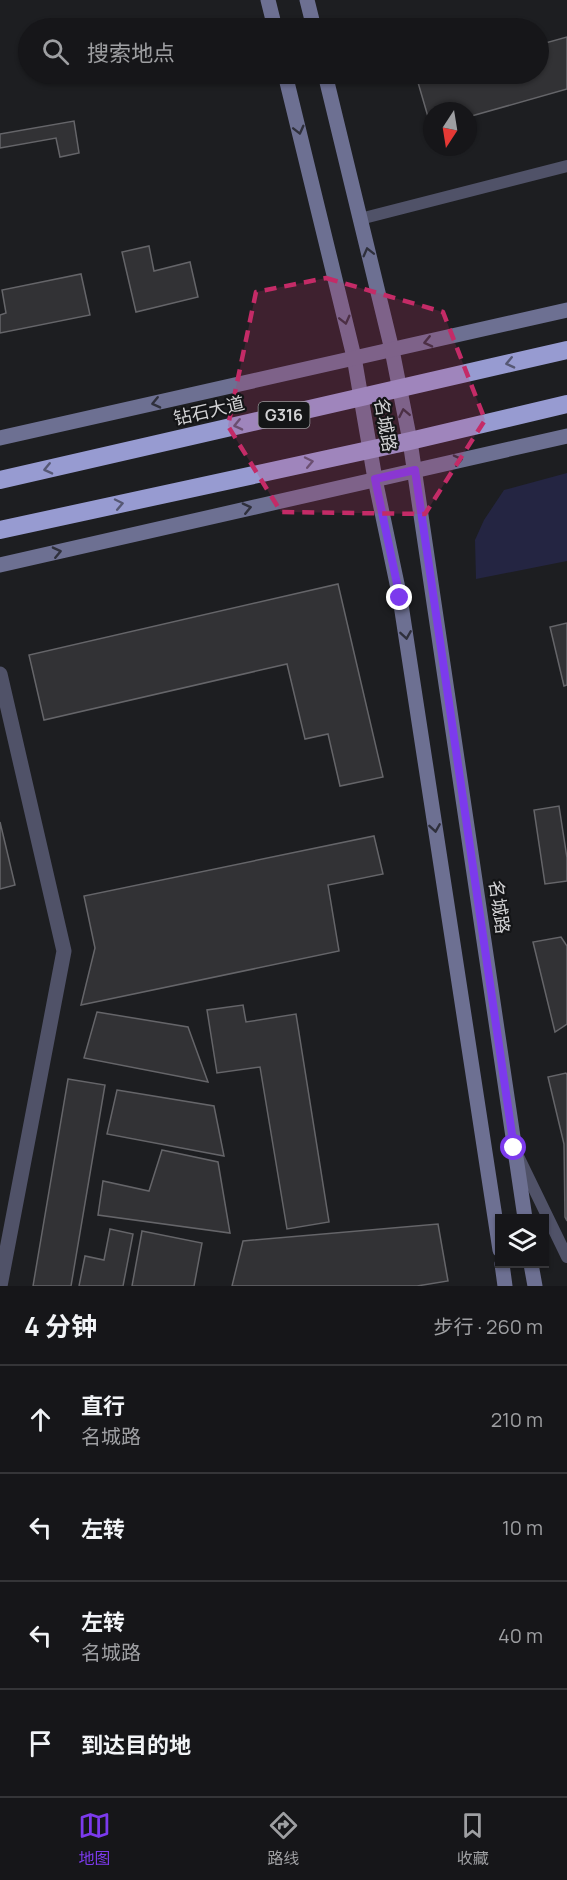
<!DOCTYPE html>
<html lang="zh">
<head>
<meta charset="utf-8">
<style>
  body { margin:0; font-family:Manrope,"Noto Sans SC",sans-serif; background:#1f1f22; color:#f1f3f6 }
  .controls { position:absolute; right:18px; bottom:18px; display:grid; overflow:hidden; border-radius:0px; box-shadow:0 2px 4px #0004 }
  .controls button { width:54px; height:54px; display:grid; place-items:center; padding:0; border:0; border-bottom:2px solid #353538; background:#161619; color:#f1f3f6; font:30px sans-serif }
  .compass { position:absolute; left:423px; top:102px; width:54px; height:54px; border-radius:50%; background:#161619; box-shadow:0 2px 4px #0004; rotate:192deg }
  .stop { position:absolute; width:18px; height:18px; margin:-14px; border:4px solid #7c3aed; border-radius:50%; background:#fff }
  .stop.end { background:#7c3aed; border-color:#fff; box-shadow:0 2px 6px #0008 }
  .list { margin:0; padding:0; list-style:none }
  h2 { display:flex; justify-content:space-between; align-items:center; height:78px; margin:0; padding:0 24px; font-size:26px }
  h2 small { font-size:20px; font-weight:400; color:#9e9fa2 }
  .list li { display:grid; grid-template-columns:39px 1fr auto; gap:18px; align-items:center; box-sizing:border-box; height:108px; padding:0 24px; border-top:2px solid #353538 }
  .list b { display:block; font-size:22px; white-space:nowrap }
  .list p { margin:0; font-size:20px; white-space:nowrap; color:#9e9fa2 }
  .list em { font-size:20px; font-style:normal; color:#9e9fa2 }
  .icon { flex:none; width:33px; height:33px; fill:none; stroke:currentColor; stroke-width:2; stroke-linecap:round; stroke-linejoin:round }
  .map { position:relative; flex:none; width:567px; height:1286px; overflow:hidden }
  .search { position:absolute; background:#161619; box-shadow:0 2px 4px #0004; left:18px; right:18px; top:18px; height:66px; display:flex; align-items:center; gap:15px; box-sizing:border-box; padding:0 21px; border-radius:33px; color:#9e9fa2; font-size:22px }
  .sheet { height:510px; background:#161619 }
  nav { display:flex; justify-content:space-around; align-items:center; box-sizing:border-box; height:84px; border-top:2px solid #353538; background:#161619; font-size:16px; color:#9e9fa2 }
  nav a { display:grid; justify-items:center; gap:3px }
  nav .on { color:#7c3aed }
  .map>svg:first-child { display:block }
  .green { fill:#242542 }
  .building { fill:#323235; stroke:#656569; stroke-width:1.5 }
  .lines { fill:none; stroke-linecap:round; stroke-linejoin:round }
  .lane { stroke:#505268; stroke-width:12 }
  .street { stroke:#505268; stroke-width:15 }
  .secondary { stroke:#6d7092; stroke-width:15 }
  .highway { stroke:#979bd1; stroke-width:18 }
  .oneway { stroke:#2f303c }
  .oneway2 { stroke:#565874 }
  .route { stroke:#7c3aed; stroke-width:8 }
  .marked { fill:#c42b67; fill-opacity:0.2; stroke:#c42b67; stroke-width:4.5; stroke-dasharray:12 8; stroke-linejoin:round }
  .labels { text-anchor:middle; stroke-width:4.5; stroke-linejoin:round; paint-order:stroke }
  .shield { fill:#141517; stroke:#99999b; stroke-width:1.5 }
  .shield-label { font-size:16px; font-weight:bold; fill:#d2d2d4 }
  .street-label { font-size:18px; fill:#d2d2d4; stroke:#141517 }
</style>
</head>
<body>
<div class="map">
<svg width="567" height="1286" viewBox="0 0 567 1286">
  <rect width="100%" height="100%" fill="#1d1e21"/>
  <path class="green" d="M567 473V561L476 579 475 540 484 520 504 490Z"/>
  <g class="building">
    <path d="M567 37V89L468 117V111H432L431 127 417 79 437 74H538V45Z"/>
    <path d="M74 121 79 153 60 157 56 138 0 148V134Z"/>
    <path d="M149 246 154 271 190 262 198 297 136 312 122 252Z"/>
    <path d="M81 274 90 315 0 333V315L6 313 2 290Z"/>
    <path d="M338 584 383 777 340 786 328 734 305 739 287 664 44 720 29 655Z"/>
    <path d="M567 623V685L564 686 550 627Z"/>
    <path d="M559 806 567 858V881L545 884 534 810Z"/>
    <path d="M0 822 15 885 0 889Z"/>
    <path d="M374 836 383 874 328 885 339 951 81 1005 95 948 84 896Z"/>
    <path d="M561 937 567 946V1024L555 1032 533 942Z"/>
    <path d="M243 1005 246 1022 296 1014 329 1222 287 1229 260 1067 217 1073 207 1010Z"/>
    <path d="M97 1012 188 1027 208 1082 84 1058Z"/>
    <path d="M566 1073 567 1075V1221L565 1217 564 1144 548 1077Z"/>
    <path d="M68 1079 105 1085 71 1286H33Z"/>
    <path d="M117 1090 214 1106 224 1156 107 1134Z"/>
    <path d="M162 1150 218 1162 230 1233 98 1215 103 1181 149 1191Z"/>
    <path d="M438 1224 448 1281 417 1286H232L243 1241Z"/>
    <path d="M110 1229 133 1234 123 1286H79L85 1256 104 1260Z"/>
    <path d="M142 1231 202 1243 194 1286H132Z"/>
  </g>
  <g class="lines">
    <g class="lane">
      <path d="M360 219 567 166"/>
      <path d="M519 1158 567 1257"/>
    </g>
    <path class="street" d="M0 674 64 951 0 1286"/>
    <g class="secondary">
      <path d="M268 0 275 28"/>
      <path d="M307 0 314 28"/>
      <path d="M285 74 354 357 375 479 400 598 500 1250"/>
      <path d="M325 74 392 350 410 441 525 1218"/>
      <path d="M0 438 567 310"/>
      <path d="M0 565 567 436"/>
      <path d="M502 1264 505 1286"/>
      <path d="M531 1264 535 1286"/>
    </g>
    <g class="highway">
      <path d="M0 480 567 350"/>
      <path d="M0 530 410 441 567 404"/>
    </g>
  </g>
  <defs><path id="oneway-chevron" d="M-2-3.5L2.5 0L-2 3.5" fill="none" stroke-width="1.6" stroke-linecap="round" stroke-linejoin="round" transform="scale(1.5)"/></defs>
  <g class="oneway">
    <use href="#oneway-chevron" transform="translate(299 130) rotate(76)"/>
    <use href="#oneway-chevron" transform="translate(368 252) rotate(-104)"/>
    <use href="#oneway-chevron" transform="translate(345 320) rotate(76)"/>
    <use href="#oneway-chevron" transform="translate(428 342) rotate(167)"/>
    <use href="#oneway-chevron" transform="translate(156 403) rotate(167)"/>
    <use href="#oneway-chevron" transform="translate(404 413) rotate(-101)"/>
    <use href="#oneway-chevron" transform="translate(458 460) rotate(-13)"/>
    <use href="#oneway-chevron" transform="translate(247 508) rotate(-13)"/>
    <use href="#oneway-chevron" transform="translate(57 552) rotate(-13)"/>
    <use href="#oneway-chevron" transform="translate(406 635) rotate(81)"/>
    <use href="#oneway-chevron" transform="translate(435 828) rotate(81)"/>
  </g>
  <g class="oneway2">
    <use href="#oneway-chevron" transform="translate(510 363) rotate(167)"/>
    <use href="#oneway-chevron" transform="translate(238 425) rotate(167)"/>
    <use href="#oneway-chevron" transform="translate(309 462) rotate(-12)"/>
    <use href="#oneway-chevron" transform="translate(48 469) rotate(167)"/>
    <use href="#oneway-chevron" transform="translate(119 504) rotate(-12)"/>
  </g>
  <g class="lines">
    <path class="route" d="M400 598 375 479 415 470 514 1148"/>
  </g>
  <path class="marked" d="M326 278 443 312 485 420 425 514 281 512 228 426 256 292Z"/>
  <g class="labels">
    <rect class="shield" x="258.5" y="402" width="51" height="26" rx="4.5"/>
    <g class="shield-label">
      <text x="284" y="421">G316</text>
    </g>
    <g class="street-label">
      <text transform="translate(209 411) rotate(-13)" y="6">钻石大道</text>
      <text transform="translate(385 425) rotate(80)" y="6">名城路</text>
      <text transform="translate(499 907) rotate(82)" y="6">名城路</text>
    </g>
  </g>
</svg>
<div class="controls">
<button><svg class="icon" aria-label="layers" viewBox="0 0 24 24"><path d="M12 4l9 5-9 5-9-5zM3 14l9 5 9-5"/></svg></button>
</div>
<svg class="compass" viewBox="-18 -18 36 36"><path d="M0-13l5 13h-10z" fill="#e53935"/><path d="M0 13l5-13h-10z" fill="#9e9fa2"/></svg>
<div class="stop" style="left:514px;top:1148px"></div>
<div class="stop end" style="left:400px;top:598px"></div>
<div class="search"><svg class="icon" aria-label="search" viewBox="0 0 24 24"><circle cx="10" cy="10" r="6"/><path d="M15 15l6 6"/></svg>搜索地点</div>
</div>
<section class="sheet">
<h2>4 分钟<small>步行 · 260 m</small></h2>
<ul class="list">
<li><svg class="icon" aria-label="ahead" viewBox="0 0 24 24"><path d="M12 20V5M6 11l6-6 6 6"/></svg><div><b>直行</b><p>名城路</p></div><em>210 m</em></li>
<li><svg class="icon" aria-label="left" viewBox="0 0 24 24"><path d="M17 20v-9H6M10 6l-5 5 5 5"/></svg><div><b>左转</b></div><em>10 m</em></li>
<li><svg class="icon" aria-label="left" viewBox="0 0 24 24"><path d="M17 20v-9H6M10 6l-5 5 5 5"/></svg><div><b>左转</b><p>名城路</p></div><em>40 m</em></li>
<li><svg class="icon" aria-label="arrive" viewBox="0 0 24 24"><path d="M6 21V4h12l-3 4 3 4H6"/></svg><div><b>到达目的地</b></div></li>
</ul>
</section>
<nav>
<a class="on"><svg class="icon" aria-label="map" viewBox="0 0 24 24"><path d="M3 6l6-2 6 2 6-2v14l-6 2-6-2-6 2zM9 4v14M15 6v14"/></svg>地图</a>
<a><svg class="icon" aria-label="directions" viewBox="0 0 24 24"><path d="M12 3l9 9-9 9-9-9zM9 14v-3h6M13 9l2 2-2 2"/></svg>路线</a>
<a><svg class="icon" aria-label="saved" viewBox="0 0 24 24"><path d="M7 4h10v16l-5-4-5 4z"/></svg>收藏</a>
</nav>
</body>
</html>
